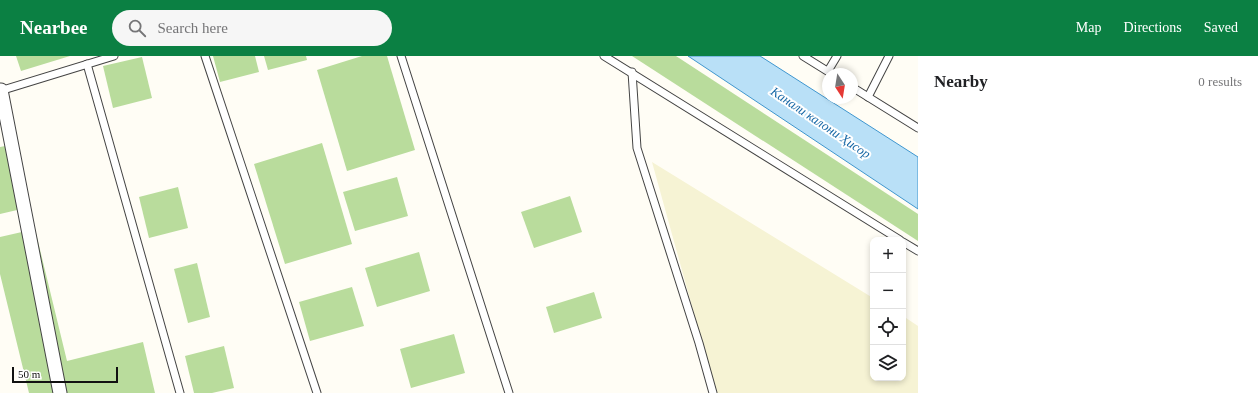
<!DOCTYPE html>
<html lang="en">
<head>
<meta charset="utf-8">
<style>
  body { margin:0; font-family:Georgia,serif; background:#f6f6f6; color:#202124 }
  .controls { position:absolute; right:12px; bottom:12px; display:grid; overflow:hidden; border-radius:8px; box-shadow:0 2px 6px #0003 }
  .controls button { width:36px; height:36px; display:grid; place-items:center; padding:0; border:0; border-bottom:1px solid #e0e0e0; background:#fff; color:#202124; font:20px sans-serif }
  .compass { position:absolute; left:822px; top:12px; width:36px; height:36px; border-radius:50%; background:#fff; box-shadow:0 2px 6px #0003; rotate:168deg }
  .scale { position:absolute; left:12px; bottom:10px; width:106px; box-sizing:border-box; padding-left:4px; border:2px solid #111; border-top:0; font-size:11px; line-height:14px; white-space:nowrap; color:#111; -webkit-text-stroke:3px #fff; paint-order:stroke }
  .list { margin:0; padding:0; list-style:none }
  h2 { display:flex; justify-content:space-between; align-items:center; height:52px; margin:0; padding:0 16px; font-size:17px }
  h2 small { font-size:13px; font-weight:400; color:#757577 }
  .icon { flex:none; width:22px; height:22px; fill:none; stroke:currentColor; stroke-width:2; stroke-linecap:round; stroke-linejoin:round }
  .map { position:relative; flex:none; width:918px; height:337px; overflow:hidden }
  header { display:flex; align-items:center; gap:24px; box-sizing:border-box; height:56px; padding:0 20px; background:#0b8043; color:#fff }
  header strong { font-size:19px }
  nav { display:flex; gap:22px; margin-inline-start:auto; font-size:14px }
  .search { width:280px; height:36px; background:#f6f6f6; display:flex; align-items:center; gap:10px; box-sizing:border-box; padding:0 14px; border-radius:22px; color:#757577; font-size:15px }
  main { display:flex }
  aside { flex:1; background:#fff }
  .map>svg:first-child { display:block }
  .farmland { fill:#f6f3d4 }
  .forest { fill:#b9dc9c }
  .water { fill:#b9e0f7; stroke:#3f96cf }
  .lines { fill:none; stroke-linecap:round; stroke-linejoin:round }
  .lane-casing { stroke:#444; stroke-width:9 }
  .street-casing { stroke:#444; stroke-width:15 }
  .lane { stroke:#fff; stroke-width:7 }
  .street { stroke:#fff; stroke-width:13 }
  .labels { text-anchor:middle; stroke-width:4; stroke-linejoin:round; paint-order:stroke }
  .water-label { font-size:13px; font-style:italic; fill:#1768a6; stroke:#fff }
</style>
</head>
<body>
<header>
<strong>Nearbee</strong>
<div class="search"><svg class="icon" aria-label="search" viewBox="0 0 24 24"><circle cx="10" cy="10" r="6"/><path d="M15 15l6 6"/></svg>Search here</div>
<nav><a>Map</a><a>Directions</a><a>Saved</a></nav>
</header>
<main>
<div class="map">
<svg width="918" height="337" viewBox="0 0 918 337">
  <rect width="100%" height="100%" fill="#fffdf5"/>
  <path class="farmland" d="M652 106 873 242V322H903V260L918 270V337H716Z"/>
  <g class="forest">
    <path d="M16 0H70L21 15Z"/>
    <path d="M213 0H255L259 16 220 26Z"/>
    <path d="M264 0H306L307 4 268 14Z"/>
    <path d="M362 0H387L415 94 347 115 317 14Z"/>
    <path d="M632 0H676L918 158V185Z"/>
    <path d="M142 1 152 42 113 52 103 10Z"/>
    <path d="M322 87 352 188 285 208 254 108Z"/>
    <path d="M16 88 30 151 0 158V91Z"/>
    <path d="M397 121 408 160 355 175 343 136Z"/>
    <path d="M178 131 188 172 149 182 139 141Z"/>
    <path d="M570 140 582 176 534 192 521 156Z"/>
    <path d="M35 173 67 305 143 286 155 337H29L0 218V181Z"/>
    <path d="M419 196 430 235 377 251 365 212Z"/>
    <path d="M197 207 210 261 188 267 174 213Z"/>
    <path d="M352 231 364 270 310 285 299 246Z"/>
    <path d="M594 236 602 262 554 277 546 251Z"/>
    <path d="M454 278 465 317 411 332 400 293Z"/>
    <path d="M224 290 234 332 212 337H194L185 300Z"/>
  </g>
  <path class="water" d="M688 0H760L918 101V153Z"/>
  <g class="lines">
    <g class="lane-casing">
      <g id="lane">
        <path d="M205 0 317 337"/>
        <path d="M401 0 509 337"/>
        <path d="M604 0 900 184"/>
        <path d="M803 0 832 18"/>
        <path d="M87 8 180 337"/>
        <path d="M828 15 837 0"/>
        <path d="M632 16 637 92 699 287 713 337"/>
        <path d="M852 31 918 72"/>
        <path d="M0 35 114 0"/>
        <path d="M868 41 889 0"/>
        <path d="M903 186 918 195"/>
      </g>
    </g>
    <g class="street-casing">
      <path id="street" d="M1 34 60 337"/>
    </g>
    <use href="#lane" class="lane"/>
    <use href="#street" class="street"/>
  </g>
  <g class="labels">
    <g class="water-label">
      <text transform="translate(821 66) rotate(34)" y="5">Канали калони Ҳисор</text>
    </g>
  </g>
</svg>
<div class="controls">
<button>+</button>
<button>−</button>
<button><svg class="icon" aria-label="locate" viewBox="0 0 24 24"><circle cx="12" cy="12" r="6"/><path d="M12 2v4M12 18v4M2 12h4M18 12h4"/></svg></button>
<button><svg class="icon" aria-label="layers" viewBox="0 0 24 24"><path d="M12 4l9 5-9 5-9-5zM3 14l9 5 9-5"/></svg></button>
</div>
<svg class="compass" viewBox="-18 -18 36 36"><path d="M0-13l5 13h-10z" fill="#e53935"/><path d="M0 13l5-13h-10z" fill="#757577"/></svg>
<div class="scale">50 m</div>
</div>
<aside>
<h2>Nearby<small>0 results</small></h2>
<ul class="list">
</ul>
</aside>
</main>
</body>
</html>
